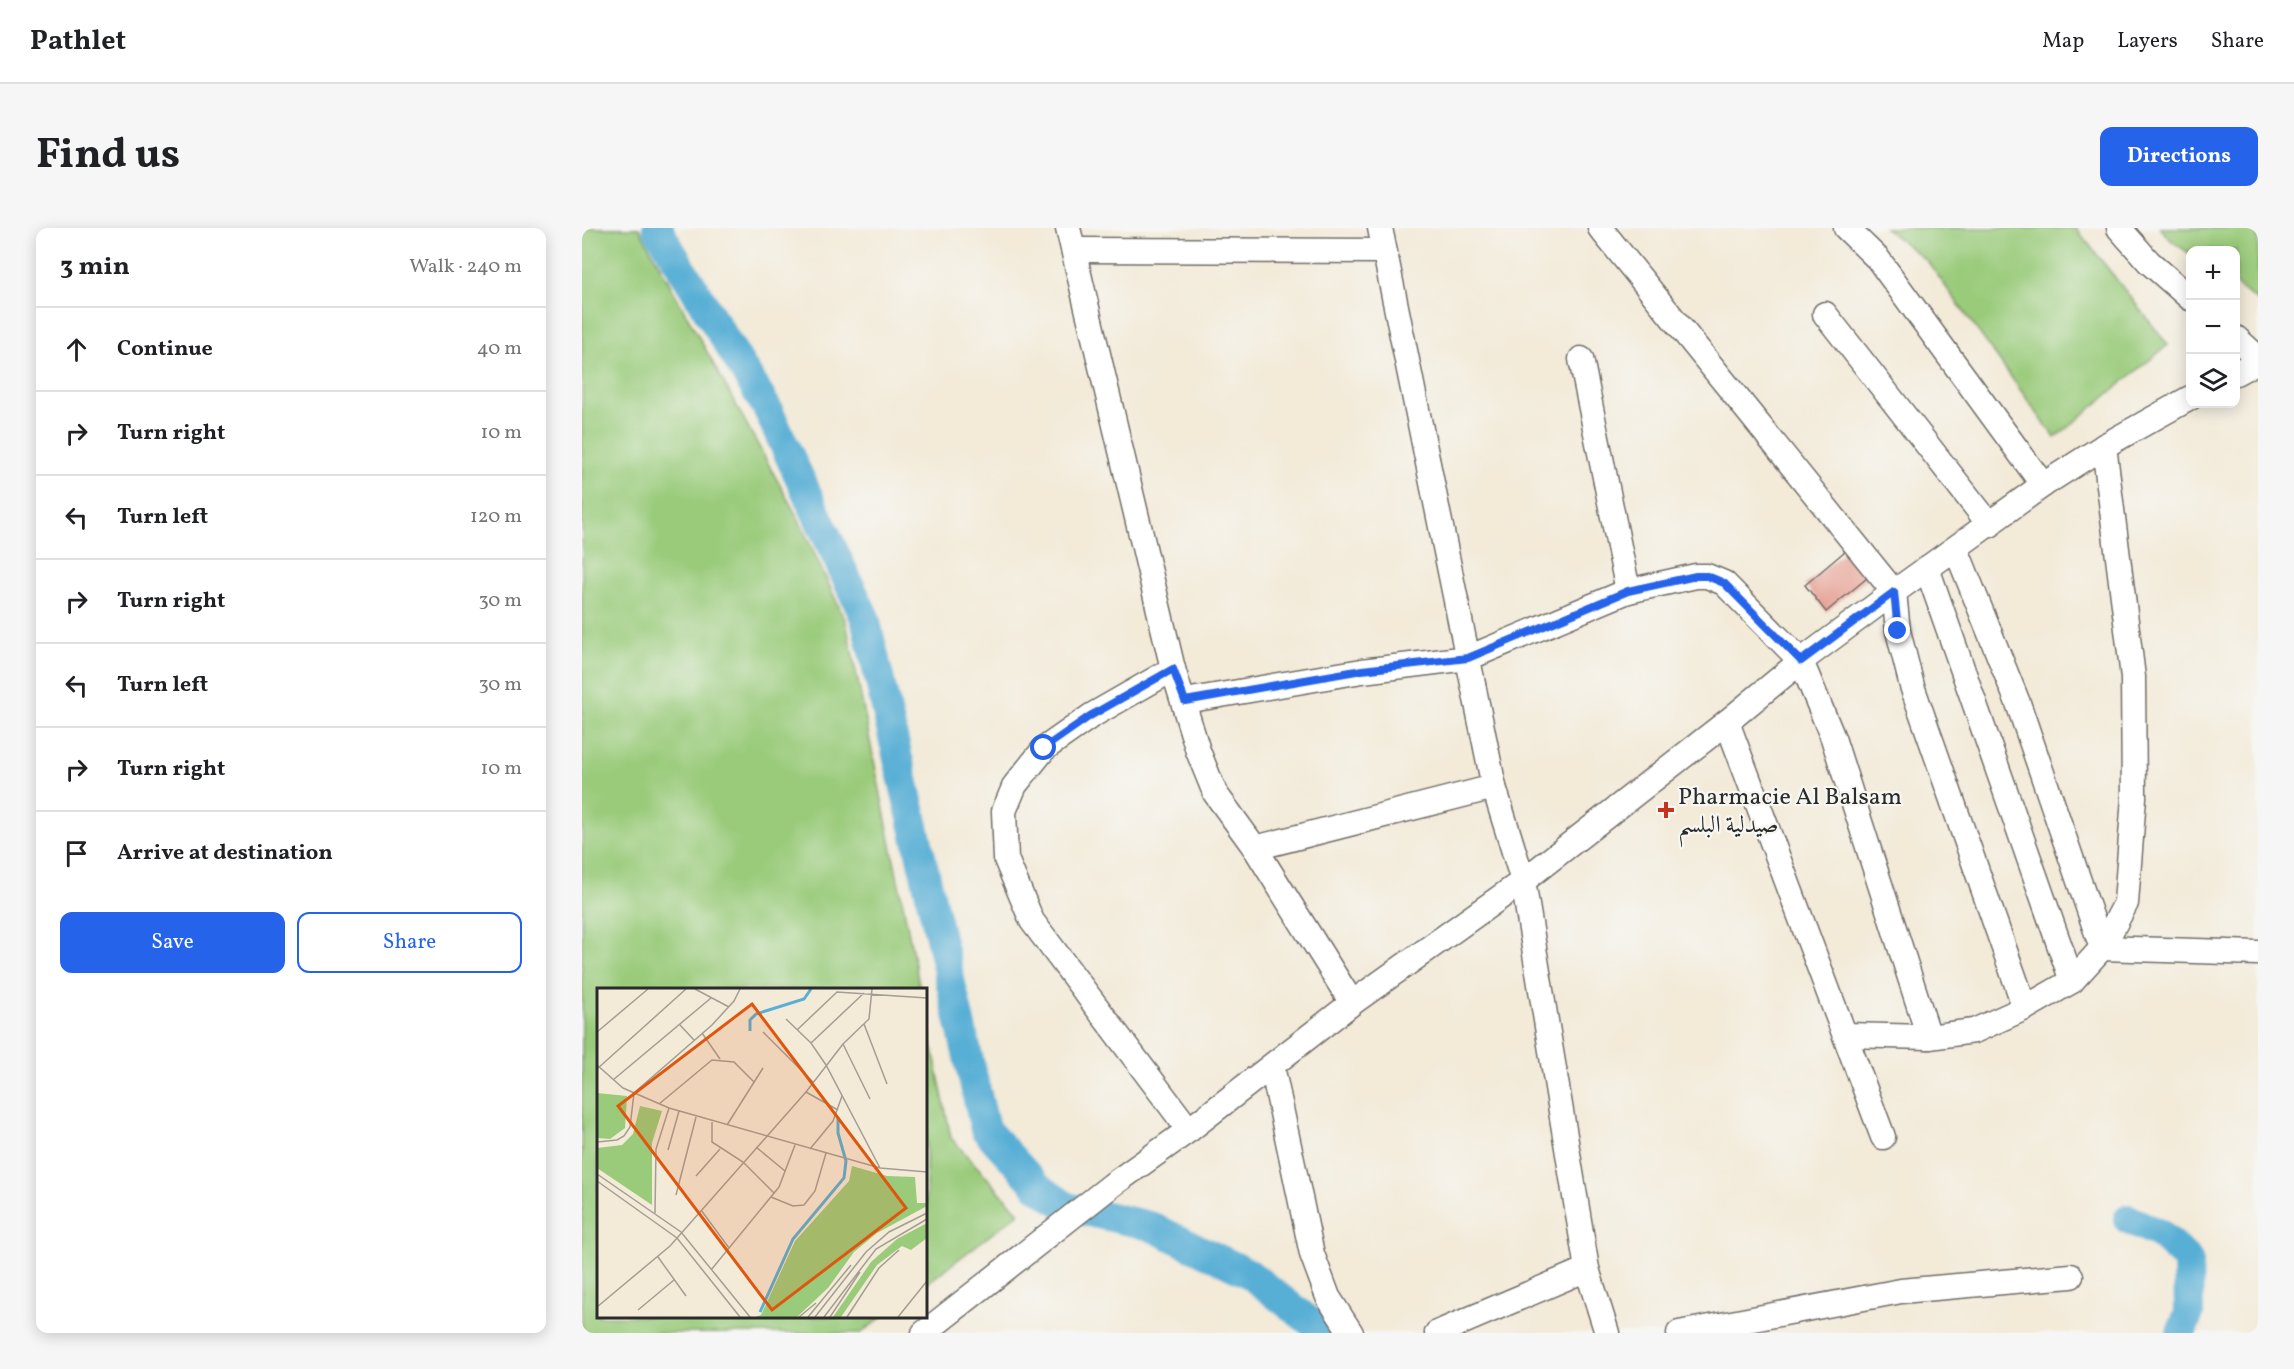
<!DOCTYPE html>
<html lang="en">
<head>
<meta charset="utf-8">
<style>
  body { margin:0; font-family:Vollkorn,Amiri,serif; background:#f6f6f6; color:#202124 }
  .controls { position:absolute; right:18px; top:18px; display:grid; overflow:hidden; border-radius:12px; box-shadow:0 3px 15px #0003 }
  .controls button { width:54px; height:54px; display:grid; place-items:center; padding:0; border:0; border-bottom:2px solid #e0e0e0; background:#fff; color:#202124; font:30px sans-serif }
  .stop { position:absolute; width:18px; height:18px; margin:-14px; border:4px solid #2563eb; border-radius:50%; background:#fff }
  .stop.end { background:#2563eb; border-color:#fff; box-shadow:0 2px 6px #0008 }
  .list { margin:0; padding:0; list-style:none }
  h2 { display:flex; justify-content:space-between; align-items:center; height:78px; margin:0; padding:0 24px; font-size:26px }
  h2 small { font-size:20px; font-weight:400; color:#757577 }
  .list li { display:grid; grid-template-columns:39px 1fr auto; gap:18px; align-items:center; box-sizing:border-box; height:84px; padding:0 24px; border-top:2px solid #e0e0e0 }
  .list b { display:block; font-size:22px; white-space:nowrap }
  .list em { font-size:20px; font-style:normal; color:#757577 }
  .actions { display:flex; gap:12px; padding:18px 24px }
  .actions a { flex:1; padding:14px 0; border:2px solid #2563eb; border-radius:12px; text-align:center; font-size:21px; color:#2563eb }
  .actions .main { background:#2563eb; color:#fff }
  .icon { flex:none; width:33px; height:33px; fill:none; stroke:currentColor; stroke-width:2; stroke-linecap:round; stroke-linejoin:round }
  .map { position:relative; flex:none; width:1676px; height:1105px; overflow:hidden; border-radius:12px }
  header { display:flex; align-items:center; gap:36px; box-sizing:border-box; height:84px; padding:0 30px; background:#fff; border-bottom:2px solid #e0e0e0 }
  header strong { font-size:28px }
  nav { display:flex; gap:33px; margin-inline-start:auto; font-size:21px }
  .intro { display:flex; align-items:center; justify-content:space-between; box-sizing:border-box; height:144px; padding:0 36px }
  h1 { margin:0; font-size:42px }
  .button { padding:15px 27px; border-radius:12px; background:#2563eb; color:#fff; font-size:21px; font-weight:700 }
  main { display:flex; gap:36px; padding:0 36px }
  aside { flex:1; background:#fff; border-radius:12px; box-shadow:0 3px 15px #0003 }
  .map>svg:first-child { display:block }
  .green { fill:#9acb7a; stroke:#627b52; stroke-width:1.5 }
  .lines { fill:none; stroke-linecap:round; stroke-linejoin:round }
  .canal { stroke:#59afd5; stroke-width:30 }
  .building { fill:#e49385 }
  .street-casing { stroke:#716e68; stroke-width:27 }
  .street { stroke:#fff; stroke-width:24 }
  .route { stroke:#2563eb; stroke-width:8 }
  .poi-dot { fill:#c8321e; stroke:#f6f6f2; stroke-width:2 }
  .labels { text-anchor:middle; stroke-width:4.5; stroke-linejoin:round; paint-order:stroke }
  .poi-label { font-size:24px; fill:#2b2b2b; stroke:#f6f6f2; text-anchor:start }
  .inset-river { fill:none; stroke:#59afd5; stroke-width:3 }
  .inset-road { fill:none; stroke:#a39e93; stroke-width:1.5 }
  .view { fill:#df570e; fill-opacity:0.15; stroke:#df570e; stroke-width:3 }
  .inset-edge { fill:none; stroke:#2b2b2b; stroke-width:3 }
</style>
</head>
<body>
<header>
<strong>Pathlet</strong>
<nav><a>Map</a><a>Layers</a><a>Share</a></nav>
</header>
<div class="intro"><h1>Find us</h1><a class="button">Directions</a></div>
<main>
<aside>
<h2>3 min<small>Walk · 240 m</small></h2>
<ul class="list">
<li><svg class="icon" aria-label="ahead" viewBox="0 0 24 24"><path d="M12 20V5M6 11l6-6 6 6"/></svg><div><b>Continue</b></div><em>40 m</em></li>
<li><svg class="icon" aria-label="right" viewBox="0 0 24 24"><path d="M7 20v-9h11M14 6l5 5-5 5"/></svg><div><b>Turn right</b></div><em>10 m</em></li>
<li><svg class="icon" aria-label="left" viewBox="0 0 24 24"><path d="M17 20v-9H6M10 6l-5 5 5 5"/></svg><div><b>Turn left</b></div><em>120 m</em></li>
<li><svg class="icon" aria-label="right" viewBox="0 0 24 24"><path d="M7 20v-9h11M14 6l5 5-5 5"/></svg><div><b>Turn right</b></div><em>30 m</em></li>
<li><svg class="icon" aria-label="left" viewBox="0 0 24 24"><path d="M17 20v-9H6M10 6l-5 5 5 5"/></svg><div><b>Turn left</b></div><em>30 m</em></li>
<li><svg class="icon" aria-label="right" viewBox="0 0 24 24"><path d="M7 20v-9h11M14 6l5 5-5 5"/></svg><div><b>Turn right</b></div><em>10 m</em></li>
<li><svg class="icon" aria-label="arrive" viewBox="0 0 24 24"><path d="M6 21V4h12l-3 4 3 4H6"/></svg><div><b>Arrive at destination</b></div></li>
</ul>
<div class="actions"><a class="main">Save</a><a>Share</a></div>
</aside>
<div class="map">
<svg width="1676" height="1105" viewBox="0 0 1676 1105">
  <rect width="100%" height="100%" fill="#f6f6f2"/>
  <filter id="ink" filterUnits="userSpaceOnUse"><feTurbulence type="fractalNoise" baseFrequency=".0167" numOctaves="2"/><feDisplacementMap in="SourceGraphic" scale="12" xChannelSelector="R" yChannelSelector="G"/><feConvolveMatrix kernelMatrix="1 2 1 2 8 2 1 2 1" color-interpolation-filters="sRGB"/></filter>
  <filter id="wash" filterUnits="userSpaceOnUse"><feTurbulence type="fractalNoise" baseFrequency=".008" numOctaves="4" result="noise"/><feDisplacementMap in="SourceGraphic" scale="24" xChannelSelector="R" yChannelSelector="G"/><feGaussianBlur stdDeviation="1.35" result="paint"/><feColorMatrix in="noise" values="0 0 0 0 0 0 0 0 0 0 0 0 0 0 0 0 0 1.4 0 .05"/><feComposite in="paint" operator="in"/></filter>
  <g filter="url(#wash)">
    <rect width="100%" height="100%" fill="#f3ead8"/>
    <g class="green">
      <path d="M0 0H57L216 290 264 394 338 761 16 762V1088L300 1089 279 1105H0Z"/>
      <path d="M1303 0H1494L1586 117 1473 210 1346 34Z"/>
      <path d="M1578 0H1676V73L1654 57V22H1608V26L1590 13Z"/>
      <path d="M344 787 369 910 437 985 344 1056Z"/>
    </g>
    <g class="lines">
      <g class="canal">
        <path d="M75 0 185 180 283 390 403 901 455 958 485 979 568 998 666 1045 743 1105"/>
        <path d="M1546 991 1578 1006 1606 1032 1607 1085 1599 1105"/>
      </g>
    </g>
    <g id="blocks">
      <path class="building" d="M1269 318 1291 345 1244 384 1223 357Z"/>
    </g>
  </g>
  <g filter="url(#ink)">
    <use href="#blocks" fill-opacity="0" stroke="#716e68" stroke-width="1.5"/>
    <g class="lines">
      <g class="street-casing">
        <g id="street">
          <path d="M486 0 591 441 616 523 633 565 673 620 770 775"/>
          <path d="M798 0 912 559 941 653 1005 1041 855 1105"/>
          <path d="M1018 0 1312 364 1316 403 1330 458 1443 780"/>
          <path d="M1264 0 1296 31 1461 257"/>
          <path d="M1537 0 1567 34 1608 70"/>
          <path d="M492 22 802 23"/>
          <path d="M1243 86 1408 297"/>
          <path d="M1654 110 1676 130"/>
          <path d="M999 131 1046 363"/>
          <path d="M1654 145 1676 133"/>
          <path d="M1374 321 1436 475 1520 720 1676 725"/>
          <path d="M1345 340 1490 753"/>
          <path d="M591 441 509 488 462 521 433 557 422 583 424 631 450 693 607 902"/>
          <path d="M603 473 780 443 886 430 1046 363 1114 348H1125L1142 355 1219 433 1251 510 1347 809"/>
          <path d="M1145 494 1301 909"/>
          <path d="M673 620 912 559"/>
          <path d="M1263 807 1347 809 1392 803 1443 780 1490 753 1520 720 1544 675 1552 569 1551 449 1522 218"/>
          <path d="M690 838 730 1026 746 1069 769 1105"/>
          <path d="M1005 1041 1025 1105"/>
          <path d="M342 1105 530 957 607 902 770 775 941 653 1145 494 1219 433 1312 364 1461 257 1522 218 1608 170"/>
          <path d="M1097 1105 1319 1063 1489 1048"/>
        </g>
      </g>
      <use href="#street" class="street"/>
    </g>
  </g>
  <g class="lines" filter="url(#ink)">
    <path class="route" d="M462 520 508 488 591 441 603 473 780 442 886 430 1046 363 1114 348H1125L1142 355 1219 433 1312 364 1316 403"/>
  </g>
  <path class="poi-dot" d="M1081 573h6v6h6v6h-6v6h-6v-6h-6v-6h6z"/>
  <g class="labels">
    <g class="poi-label">
      <text x="1096" y="576">Pharmacie Al Balsam<tspan x="1096" dy="28">صيدلية البلسم</tspan></text>
    </g>
  </g>
  <g transform="translate(15 760)">
    <rect width="330" height="330" fill="#f3ead8"/>
    <path d="M0 105 30 108 28 140 13 151 0 150ZM43 118 65 123 55 155V217L0 180V160L25 157 36 146ZM255 178 290 188 318 189 320 215H330V218L280 245 257 264 231 300 200 329H158L164 327 198 253 252 193ZM330 235V250L314 262 305 258 280 277 244 329H236L274 274 300 251Z" fill="#9acb7a"/>
    <path class="inset-river" d="M153 43V32L159 26 207 11 214 1M163 324 196 251 247 190 249 173 241 145V129"/>
    <path class="inset-road" d="M98 1 132 19M189 31 214 55 229 77 283 180M267 36 290 96M83 37 97 52M200 42 240 4 330 10M0 44 51 1M166 44 216 94M105 45 123 71M214 55 267 5M246 56 273 111M0 77 26 100 72 120 283 180 330 184M0 81 89 1M16 92 114 10M209 104 246 56 272 31 275 1M62 116 115 72 137 74 157 94M115 134V154L146 174 177 205M130 137 166 80M0 154 20 152 27 148 33 139 37 105 115 37 137 13 143 1M159 159 188 183M213 161 236 133 245 108M71 162 82 123M0 186 84 244 153 329M99 188 123 161M0 193 80 250 143 329M79 207 99 129M174 209 196 218 207 217 218 203 229 165M104 222 132 260M58 225 59 161 72 120M61 269 89 308M114 282 182 199 198 157M0 319 73 258 209 104 241 122M41 322 77 292M202 329 219 315M211 329 254 277M218 329 269 264 292 244 330 225M227 329 279 261 330 231M233 329 263 284M250 329 282 280 302 262M301 329 330 293"/>
    <path class="view" d="M155 16 309 220 175 322 21 118Z"/>
    <rect width="330" height="330" class="inset-edge"/>
  </g>
</svg>
<div class="controls">
<button>+</button>
<button>−</button>
<button><svg class="icon" aria-label="layers" viewBox="0 0 24 24"><path d="M12 4l9 5-9 5-9-5zM3 14l9 5 9-5"/></svg></button>
</div>
<div class="stop" style="left:462px;top:520px"></div>
<div class="stop end" style="left:1316px;top:403px"></div>
</div>
</main>
</body>
</html>
